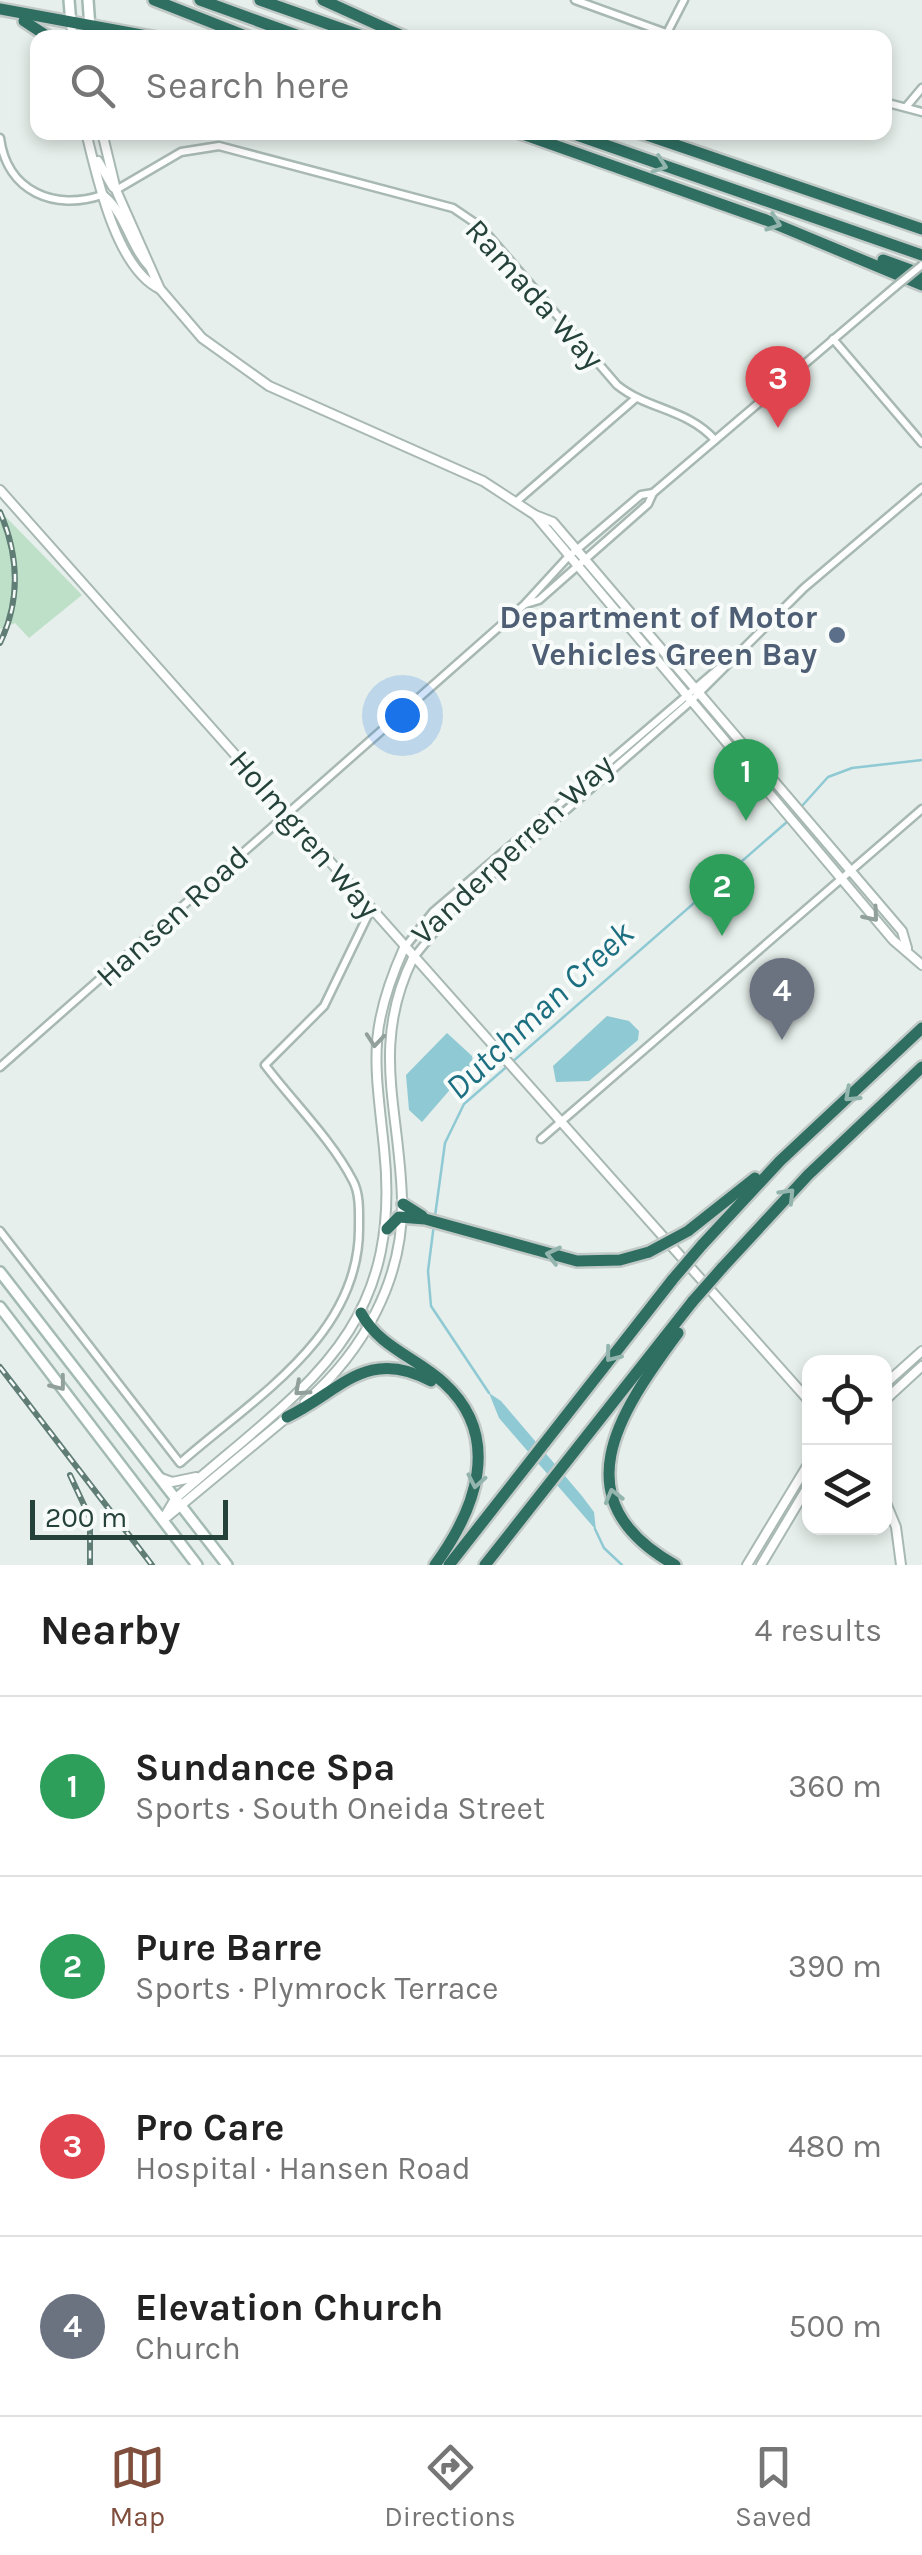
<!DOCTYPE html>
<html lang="en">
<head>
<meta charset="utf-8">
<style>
  body { margin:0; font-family:Karla,sans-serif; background:#f6f6f6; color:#222 }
  .controls { position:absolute; right:30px; bottom:30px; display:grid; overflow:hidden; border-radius:20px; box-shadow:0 5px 15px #0003 }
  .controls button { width:90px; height:90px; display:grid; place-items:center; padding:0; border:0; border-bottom:2px solid #e0e0e0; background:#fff; color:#222; font:50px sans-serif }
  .scale { position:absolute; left:30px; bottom:25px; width:198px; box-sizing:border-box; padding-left:10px; border:5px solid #24423a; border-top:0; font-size:28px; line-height:35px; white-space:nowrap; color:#24423a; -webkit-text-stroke:8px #f7fbf9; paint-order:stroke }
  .you { position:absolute; left:402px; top:715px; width:35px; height:35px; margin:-25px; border:8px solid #fff; border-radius:50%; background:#1a73e8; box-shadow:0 0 0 15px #1a73e833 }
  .badge { display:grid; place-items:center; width:65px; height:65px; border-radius:50%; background:#804e3d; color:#fff; font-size:32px; font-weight:700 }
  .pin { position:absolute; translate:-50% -82px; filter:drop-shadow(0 2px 5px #0008) }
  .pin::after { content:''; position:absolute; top:52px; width:35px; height:30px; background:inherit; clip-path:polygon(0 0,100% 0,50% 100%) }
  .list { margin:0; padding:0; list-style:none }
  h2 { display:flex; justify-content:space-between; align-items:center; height:130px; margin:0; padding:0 40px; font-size:42px }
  h2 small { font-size:32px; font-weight:400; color:#767676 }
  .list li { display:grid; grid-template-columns:65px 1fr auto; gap:30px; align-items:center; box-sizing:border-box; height:180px; padding:0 40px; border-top:2px solid #e0e0e0 }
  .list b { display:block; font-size:38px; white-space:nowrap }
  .list p { margin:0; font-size:32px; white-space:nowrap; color:#767676 }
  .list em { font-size:32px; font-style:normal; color:#767676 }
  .icon { flex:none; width:55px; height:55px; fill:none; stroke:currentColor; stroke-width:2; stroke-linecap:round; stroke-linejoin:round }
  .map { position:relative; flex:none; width:922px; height:1565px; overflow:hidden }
  .search { position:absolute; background:#fff; box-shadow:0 5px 15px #0003; left:30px; right:30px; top:30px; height:110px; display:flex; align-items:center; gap:25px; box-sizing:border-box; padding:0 35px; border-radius:20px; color:#767676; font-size:38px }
  .sheet { height:850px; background:#fff }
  nav { display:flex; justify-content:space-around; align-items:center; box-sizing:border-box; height:140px; border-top:2px solid #e0e0e0; background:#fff; font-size:28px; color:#767676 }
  nav a { display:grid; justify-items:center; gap:5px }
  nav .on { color:#804e3d }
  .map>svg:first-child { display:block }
  .green { fill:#bfe0c8 }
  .water { fill:#8ec9d4 }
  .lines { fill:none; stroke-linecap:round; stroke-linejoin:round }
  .stream { stroke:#8ec9d4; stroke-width:2.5 }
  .minor-casing { stroke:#a8b8b2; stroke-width:11 }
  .tertiary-casing { stroke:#a8b8b2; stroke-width:12 }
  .secondary-casing { stroke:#a4bbb3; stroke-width:14 }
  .motorway-casing { stroke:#c2cac8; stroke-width:16 }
  .minor { stroke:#fff; stroke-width:6 }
  .tertiary { stroke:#fff; stroke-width:8 }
  .secondary { stroke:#fff; stroke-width:9 }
  .motorway { stroke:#2f6f62; stroke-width:11 }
  .rail-casing { stroke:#5f7d75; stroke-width:6 }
  .rail { stroke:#f7fbf9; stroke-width:2.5; stroke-dasharray:8; stroke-linecap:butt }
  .minor-bridge-casing { stroke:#a8b8b2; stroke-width:11; stroke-linecap:butt }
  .motorway-bridge-casing { stroke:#c2cac8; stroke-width:16; stroke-linecap:butt }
  .minor-bridge { stroke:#fff; stroke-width:6 }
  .motorway-bridge { stroke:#2f6f62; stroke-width:11 }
  .oneway { stroke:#93b5ae }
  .oneway2 { stroke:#92a09c }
  .service-dot { fill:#5c6f8a; stroke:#f7fbf9; stroke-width:4 }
  .labels { text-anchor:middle; stroke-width:8; stroke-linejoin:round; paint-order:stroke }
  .street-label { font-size:32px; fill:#24423a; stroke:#f7fbf9 }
  .service-label { font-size:32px; font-weight:bold; fill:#4e5e75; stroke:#f7fbf9; text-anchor:end }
  .water-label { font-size:35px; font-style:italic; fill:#1c6f80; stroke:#f7fbf9 }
</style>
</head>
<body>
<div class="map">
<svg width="922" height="1565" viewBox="0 0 922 1565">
  <rect width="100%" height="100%" fill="#e6efeb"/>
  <path class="green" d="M0 511 82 595 29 638 15 623 0 629Z"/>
  <g class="water">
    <path d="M607 1016 629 1021 639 1031 638 1040 589 1081 556 1082 553 1066Z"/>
    <path d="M447 1033 472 1056 473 1063 422 1122 409 1110 406 1075Z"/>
    <path d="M489 1393 501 1401 582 1496 594 1512 596 1530 499 1418Z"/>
  </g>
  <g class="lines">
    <g class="stream">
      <path d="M793 816 828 777 852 768 922 760"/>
      <path d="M435 1216 445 1143 464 1104 788 821"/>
      <path d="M434 1224 428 1271 431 1306 489 1393"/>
      <path d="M595 1529 604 1548 622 1565"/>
    </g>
    <g class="minor-casing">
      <g id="minor">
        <path d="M575 0 680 38"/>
        <path d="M667 33 684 0"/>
        <path d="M884 102 922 112"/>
        <path d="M906 107 922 88"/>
        <path d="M0 138C7 192 55 211 102 195"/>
        <path d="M116 190 181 152 219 146 453 208 481 227 617 385C648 410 688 409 715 440"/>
        <path d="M833 339 922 443"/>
        <path d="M517 501 636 398"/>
        <path d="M526 604 539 600 648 504 653 493 895 287"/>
        <path d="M405 947 433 912 739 651"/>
        <path d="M414 957 454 908 690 702 804 588 922 488"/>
        <path d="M0 1067 524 605 568 557 641 495 653 493"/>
        <path d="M541 1139 922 809"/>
        <path d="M0 1231 180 1463C254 1398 360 1336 359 1227 359 1212 360 1194 353 1181 332 1140 293 1102 265 1065L324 1006 371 909"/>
      </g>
    </g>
    <g class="tertiary-casing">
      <g id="tertiary">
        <path d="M71 24 73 38"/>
        <path d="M86 132C97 177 116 268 160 289"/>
        <path d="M102 132 116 190 160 289 202 338 269 386 483 481 535 515 553 522 902 931 907 948"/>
        <path d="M98 161 113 187"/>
        <path d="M104 196C126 214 130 246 150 267"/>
        <path d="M0 490 810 1402"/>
        <path d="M535 515 893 940 922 965"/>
        <path d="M884 1385 922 1351"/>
        <path d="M884 1401 922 1366"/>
        <path d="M305 1402C363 1352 404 1279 402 1200 400 1111 370 1045 413 958"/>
        <path d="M161 1478 172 1482 196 1477"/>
        <path d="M884 1498 896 1527 901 1565"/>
        <path d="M167 1517 291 1414"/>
        <path d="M163 1519 175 1499C300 1389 404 1335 384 1148 375 1061 367 1031 404 948"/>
        <path d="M747 1565 810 1461"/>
        <path d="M761 1565 810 1483"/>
      </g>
    </g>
    <g class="secondary-casing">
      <g id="secondary">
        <path d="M69 0 71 24"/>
        <path d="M88 0 90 28"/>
        <path d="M0 1272 227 1565"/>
        <path d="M0 1307 197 1565"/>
      </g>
    </g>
    <g class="motorway-casing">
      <g id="motorway">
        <path d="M154 0 251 38"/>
        <path d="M200 0 305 38"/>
        <path d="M260 0 368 38"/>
        <path d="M323 0 407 38"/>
        <path d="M0 9 158 38"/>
        <path d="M24 21 50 38"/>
        <path d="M517 132 766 220 922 285"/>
        <path d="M568 132 922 255"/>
        <path d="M638 132 922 229"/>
        <path d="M883 260 922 274"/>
        <path d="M403 1204 422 1216"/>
        <path d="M387 1229 399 1217 425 1219 577 1261 620 1260 649 1252"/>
        <path d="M688 1231 755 1178"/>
        <path d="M702 1245 780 1161 922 1028"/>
        <path d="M722 1268 808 1175 922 1067"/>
        <path d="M361 1313C380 1348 416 1357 444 1383 503 1437 476 1509 435 1565"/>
        <path d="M287 1417C340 1392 366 1346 431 1381"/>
        <path d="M449 1565 673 1279"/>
        <path d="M485 1565 693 1301"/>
        <path d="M675 1565C560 1500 618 1414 678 1333"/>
      </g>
    </g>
    <use href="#minor" class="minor"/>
    <use href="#tertiary" class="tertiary"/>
    <use href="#secondary" class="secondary"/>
    <use href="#motorway" class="motorway"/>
    <g class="rail-casing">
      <g id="rail">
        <path d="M0 512C19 556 21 599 0 643"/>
        <path d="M0 1367 152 1565"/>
        <path d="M70 1475 90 1518V1565"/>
      </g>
    </g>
    <use href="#rail" class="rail"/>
    <g class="minor-bridge-casing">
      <path id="minor-bridge" d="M895 287 922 265"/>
    </g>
    <g class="motorway-bridge-casing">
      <g id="motorway-bridge">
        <path d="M649 1252 688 1231"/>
        <path d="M673 1279 702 1245"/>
        <path d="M693 1301 722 1268"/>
      </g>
    </g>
    <use href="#minor-bridge" class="minor-bridge"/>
    <use href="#motorway-bridge" class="motorway-bridge"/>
  </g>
  <defs><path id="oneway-chevron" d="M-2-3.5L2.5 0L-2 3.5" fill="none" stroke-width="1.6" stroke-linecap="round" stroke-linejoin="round" transform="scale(2.5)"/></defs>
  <g class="oneway">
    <use href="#oneway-chevron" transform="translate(660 165) rotate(19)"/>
    <use href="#oneway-chevron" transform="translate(774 223) rotate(20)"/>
    <use href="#oneway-chevron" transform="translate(851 1095) rotate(137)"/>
    <use href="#oneway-chevron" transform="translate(788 1195) rotate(-46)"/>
    <use href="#oneway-chevron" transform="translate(553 1255) rotate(-167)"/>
    <use href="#oneway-chevron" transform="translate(612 1355) rotate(128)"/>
    <use href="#oneway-chevron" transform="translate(476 1481) rotate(101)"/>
    <use href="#oneway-chevron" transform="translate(613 1496) rotate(-105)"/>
  </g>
  <g class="oneway2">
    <use href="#oneway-chevron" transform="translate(872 915) rotate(50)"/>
    <use href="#oneway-chevron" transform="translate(375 1040) rotate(95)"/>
    <use href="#oneway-chevron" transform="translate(59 1384) rotate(52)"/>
    <use href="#oneway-chevron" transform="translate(301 1389) rotate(138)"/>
  </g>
  <circle class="service-dot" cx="837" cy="635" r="10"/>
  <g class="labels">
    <g class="street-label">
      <text transform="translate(535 294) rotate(48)" y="11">Ramada Way</text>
      <text transform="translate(305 834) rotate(49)" y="11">Holmgren Way</text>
      <text transform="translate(512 849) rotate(-43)" y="11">Vanderperren Way</text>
      <text transform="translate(172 916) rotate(-42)" y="11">Hansen Road</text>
    </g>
    <g class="service-label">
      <text x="817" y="628">Department of Motor<tspan x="817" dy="37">Vehicles Green Bay</tspan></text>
    </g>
    <g class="water-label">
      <text transform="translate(539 1010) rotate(-43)" y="12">Dutchman Creek</text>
    </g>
  </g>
</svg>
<div class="controls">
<button><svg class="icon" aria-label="locate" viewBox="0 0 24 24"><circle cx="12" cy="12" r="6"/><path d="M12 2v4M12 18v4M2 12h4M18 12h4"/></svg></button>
<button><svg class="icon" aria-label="layers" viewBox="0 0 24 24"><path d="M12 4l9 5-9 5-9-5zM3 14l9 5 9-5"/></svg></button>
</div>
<div class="scale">200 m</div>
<div class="you"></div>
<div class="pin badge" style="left:746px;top:821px;background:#2e9e5b">1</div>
<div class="pin badge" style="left:722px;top:936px;background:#2e9e5b">2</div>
<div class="pin badge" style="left:778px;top:428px;background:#e0444e">3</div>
<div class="pin badge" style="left:782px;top:1040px;background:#6b7280">4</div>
<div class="search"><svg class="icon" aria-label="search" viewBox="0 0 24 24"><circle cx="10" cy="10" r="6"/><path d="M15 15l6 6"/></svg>Search here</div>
</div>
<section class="sheet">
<h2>Nearby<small>4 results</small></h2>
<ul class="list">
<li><span class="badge" style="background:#2e9e5b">1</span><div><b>Sundance Spa</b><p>Sports · South Oneida Street</p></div><em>360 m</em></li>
<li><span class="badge" style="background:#2e9e5b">2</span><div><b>Pure Barre</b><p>Sports · Plymrock Terrace</p></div><em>390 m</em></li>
<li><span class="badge" style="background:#e0444e">3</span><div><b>Pro Care</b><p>Hospital · Hansen Road</p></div><em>480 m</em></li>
<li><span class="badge" style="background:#6b7280">4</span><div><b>Elevation Church</b><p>Church</p></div><em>500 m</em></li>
</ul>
</section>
<nav>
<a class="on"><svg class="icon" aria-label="map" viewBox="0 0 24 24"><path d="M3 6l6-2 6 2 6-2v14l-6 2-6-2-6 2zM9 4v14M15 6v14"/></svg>Map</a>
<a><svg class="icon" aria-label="directions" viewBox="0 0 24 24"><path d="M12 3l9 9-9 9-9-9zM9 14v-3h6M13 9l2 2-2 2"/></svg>Directions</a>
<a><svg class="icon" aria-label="saved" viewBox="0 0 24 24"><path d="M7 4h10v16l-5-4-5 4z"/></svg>Saved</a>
</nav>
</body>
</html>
